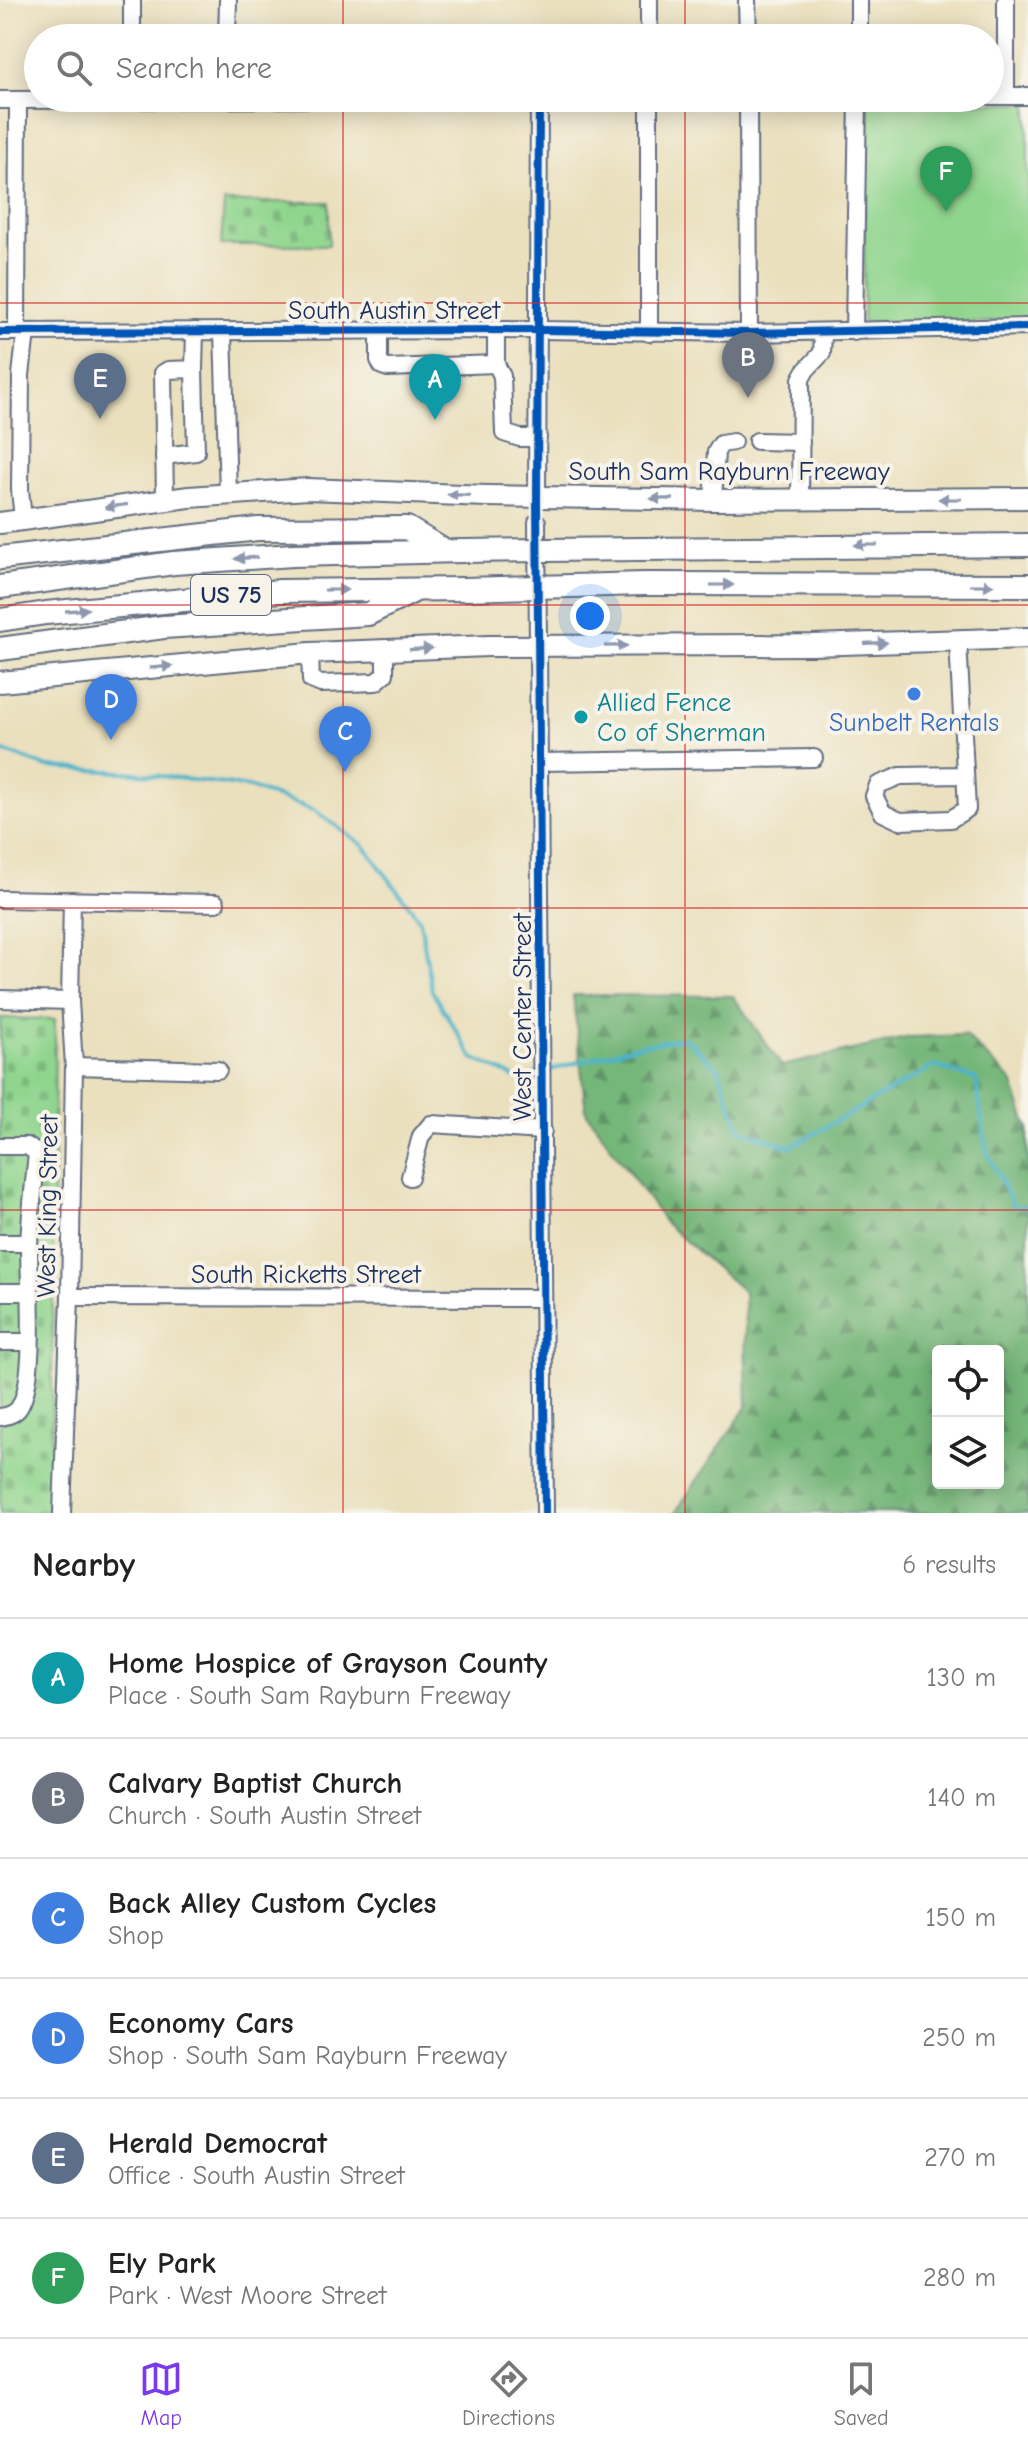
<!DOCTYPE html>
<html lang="en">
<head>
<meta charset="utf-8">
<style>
  body { margin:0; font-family:"Comic Neue",sans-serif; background:#f6f6f6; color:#222 }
  .controls { position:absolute; right:24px; bottom:24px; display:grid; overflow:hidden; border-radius:8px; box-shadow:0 4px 20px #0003 }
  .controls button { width:72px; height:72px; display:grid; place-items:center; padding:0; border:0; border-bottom:2px solid #e0e0e0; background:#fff; color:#222; font:40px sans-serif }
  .you { position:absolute; left:590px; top:616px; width:28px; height:28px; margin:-20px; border:6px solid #fff; border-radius:50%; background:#1a73e8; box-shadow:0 0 0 12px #1a73e833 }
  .badge { display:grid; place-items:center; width:52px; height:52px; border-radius:50%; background:#7c3aed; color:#fff; font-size:26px; font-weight:700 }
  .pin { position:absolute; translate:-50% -66px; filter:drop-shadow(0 2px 4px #0008) }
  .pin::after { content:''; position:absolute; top:42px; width:28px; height:24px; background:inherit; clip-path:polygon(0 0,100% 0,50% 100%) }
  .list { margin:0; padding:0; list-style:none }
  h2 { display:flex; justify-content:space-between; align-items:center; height:104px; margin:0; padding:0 32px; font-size:34px }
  h2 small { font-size:26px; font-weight:400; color:#767676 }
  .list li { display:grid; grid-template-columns:52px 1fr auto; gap:24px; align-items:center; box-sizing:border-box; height:120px; padding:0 32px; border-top:2px solid #e0e0e0 }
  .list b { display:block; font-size:30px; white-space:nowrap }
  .list p { margin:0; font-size:26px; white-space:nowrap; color:#767676 }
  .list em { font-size:26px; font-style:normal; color:#767676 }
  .icon { flex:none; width:44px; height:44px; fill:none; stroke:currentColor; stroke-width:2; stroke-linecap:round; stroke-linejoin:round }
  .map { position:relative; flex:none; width:1028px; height:1513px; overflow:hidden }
  .search { position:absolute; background:#fff; box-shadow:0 4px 20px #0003; left:24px; right:24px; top:24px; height:88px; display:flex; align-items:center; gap:20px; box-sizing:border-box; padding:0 28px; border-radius:44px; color:#767676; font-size:30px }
  .sheet { height:824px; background:#fff }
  nav { display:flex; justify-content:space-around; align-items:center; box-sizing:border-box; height:112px; border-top:2px solid #e0e0e0; background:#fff; font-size:22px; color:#767676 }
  nav a { display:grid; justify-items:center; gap:4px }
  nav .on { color:#7c3aed }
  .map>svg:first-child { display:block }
  .green { fill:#90d58e; stroke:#568276; stroke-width:2 }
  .forest { fill:url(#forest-firs); stroke:#48726c; stroke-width:2; fill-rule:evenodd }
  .cemetery { fill:url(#cemetery-stones); stroke:#568276; stroke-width:2 }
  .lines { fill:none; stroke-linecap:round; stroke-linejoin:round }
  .stream { stroke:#4cb4cb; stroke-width:4 }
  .minor-casing { stroke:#636d80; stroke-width:20 }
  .major-casing { stroke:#636d80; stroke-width:24 }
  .highway-casing { stroke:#636d80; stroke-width:26 }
  .minor { stroke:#fff; stroke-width:16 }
  .major { stroke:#fff; stroke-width:20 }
  .highway { stroke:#fff; stroke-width:22 }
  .highway-bridge-casing { stroke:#636d80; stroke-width:26; stroke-linecap:butt }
  .highway-bridge { stroke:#fff; stroke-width:22 }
  .cycleway-casing { stroke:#f7f3e8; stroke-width:13 }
  .cycleway { stroke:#0057b8; stroke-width:8 }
  .oneway { fill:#8d97ae }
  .grid { fill:none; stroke:#d62828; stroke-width:2; stroke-opacity:0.55 }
  .shop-dot { fill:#3f7fe0; stroke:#f7f3e8; stroke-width:3 }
  .culture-dot { fill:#0f9aa8; stroke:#f7f3e8; stroke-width:3 }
  .labels { text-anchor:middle; stroke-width:8; stroke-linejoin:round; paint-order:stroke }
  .shield { fill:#f7f3e8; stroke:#5d6a87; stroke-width:2 }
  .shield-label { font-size:24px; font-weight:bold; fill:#1b2f5e }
  .street-label { font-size:26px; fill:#1b2f5e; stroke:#f7f3e8 }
  .culture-label { font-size:26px; fill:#0d838f; stroke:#f7f3e8; text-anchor:start }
  .shop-label { font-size:26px; fill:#366cbe; stroke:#f7f3e8 }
</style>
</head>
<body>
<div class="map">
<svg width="1028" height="1513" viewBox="0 0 1028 1513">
  <defs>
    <pattern id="forest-firs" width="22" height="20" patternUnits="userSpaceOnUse" patternTransform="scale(2)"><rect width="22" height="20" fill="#74b679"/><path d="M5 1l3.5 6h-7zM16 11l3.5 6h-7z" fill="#5e9466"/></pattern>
    <pattern id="cemetery-stones" width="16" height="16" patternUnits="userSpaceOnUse" patternTransform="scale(2)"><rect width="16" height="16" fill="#90d58e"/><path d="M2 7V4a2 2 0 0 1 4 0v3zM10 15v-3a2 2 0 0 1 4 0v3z" fill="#7cb77d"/></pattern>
  </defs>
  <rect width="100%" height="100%" fill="#f7f3e8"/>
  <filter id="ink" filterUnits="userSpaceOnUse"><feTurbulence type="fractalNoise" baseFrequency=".0125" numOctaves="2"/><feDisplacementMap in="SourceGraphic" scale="16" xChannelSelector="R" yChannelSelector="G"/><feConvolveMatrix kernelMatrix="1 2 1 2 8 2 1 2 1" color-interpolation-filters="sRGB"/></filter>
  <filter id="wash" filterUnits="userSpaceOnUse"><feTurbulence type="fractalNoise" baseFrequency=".006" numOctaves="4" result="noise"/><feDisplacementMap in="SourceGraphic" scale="32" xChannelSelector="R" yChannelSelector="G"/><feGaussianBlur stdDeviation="1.8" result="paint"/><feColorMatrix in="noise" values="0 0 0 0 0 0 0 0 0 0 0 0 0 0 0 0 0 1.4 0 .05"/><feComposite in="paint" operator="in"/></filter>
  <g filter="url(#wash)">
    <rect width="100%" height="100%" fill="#eae0be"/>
    <path class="green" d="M867 101 1028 103V322H863Z"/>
    <path class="forest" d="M573 995 733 996 782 1066 910 1037 965 1035 1012 1081 1028 1128V1513H675L747 1406 744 1292 666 1224 586 1112ZM938 1351H998V1483H938Z"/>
    <g class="cemetery">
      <path d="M224 202H329V245H221Z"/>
      <path d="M0 1018 55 1019 51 1513H0Z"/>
    </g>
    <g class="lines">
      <g class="stream">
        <path d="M0 750 48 767 136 773 248 787 314 810 364 846 420 920 432 991 473 1058 518 1079 539 1073"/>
        <path d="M547 1071 636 1046 685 1038 718 1068 740 1130 790 1147 934 1066 976 1079 986 1149 1014 1207 1028 1206"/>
      </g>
    </g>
  </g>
  <g filter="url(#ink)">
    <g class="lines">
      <g class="minor-casing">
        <g id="minor">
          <path d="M132 0V38"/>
          <path d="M649 0V38"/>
          <path d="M747 0 748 38"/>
          <path d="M227 38 228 0"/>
          <path d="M859 38V0"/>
          <path d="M990 96H1028"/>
          <path d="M1006 96V0"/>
          <path d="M649 98V333"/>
          <path d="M748 98 749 333"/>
          <path d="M0 100 615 98"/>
          <path d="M379 330V360L382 366 388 368 496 364"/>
          <path d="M496 330V364L502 376 504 433 520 438H538"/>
          <path d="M223 331 228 494"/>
          <path d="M0 332 539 330 749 333 1028 327"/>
          <path d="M17 332 18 100"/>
          <path d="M854 332 858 98"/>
          <path d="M757 441 801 442"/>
          <path d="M164 456 196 452 194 369"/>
          <path d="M537 499 539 99"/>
          <path d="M165 500 163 373 168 370 194 369 195 331"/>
          <path d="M713 500 716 452 721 444 733 442"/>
          <path d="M800 500 801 379 806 370 822 353 823 333"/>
          <path d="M23 519 20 490 21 375 26 332"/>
          <path d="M537 522 545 1513"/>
          <path d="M958 641 967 809 951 819 900 821 883 813 874 796 878 785 900 776 965 775"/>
          <path d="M310 653 311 680 321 684 376 682 385 674V651"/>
          <path d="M540 762 814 758"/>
          <path d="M0 899 216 903"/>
          <path d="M0 999 70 1001"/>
          <path d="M74 1066 218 1070"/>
          <path d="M0 1146H27L37 1153C34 1184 30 1215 29 1246 29 1283 37 1376 20 1406 16 1414 8 1416 0 1417"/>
          <path d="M410 1177 421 1136 431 1124 543 1131"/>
          <path d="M0 1243H29"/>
          <path d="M0 1292H29"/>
          <path d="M70 1297 543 1298"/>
          <path d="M0 1342H30"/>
          <path d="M62 1513 70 1297 74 1066 70 1001 72 900"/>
        </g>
      </g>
      <g class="major-casing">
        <g id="major">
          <path d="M0 523 189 497 308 489 487 496 713 500 1028 498"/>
          <path d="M0 682 310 653 489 646 812 645 1028 638"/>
        </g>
      </g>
      <g class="highway-casing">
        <g id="highway">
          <path d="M641 549 1028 545"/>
          <path d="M0 558 258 529 407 528 443 550"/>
          <path d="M644 584 1028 585"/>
          <path d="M0 587 174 563 293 555 463 551"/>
          <path d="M0 620 46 613 280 591 464 589"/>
          <path d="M0 649 164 627 368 614 412 592"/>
        </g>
      </g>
      <use href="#minor" class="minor"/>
      <use href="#major" class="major"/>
      <use href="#highway" class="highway"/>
      <g class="highway-bridge-casing">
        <g id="highway-bridge">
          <path d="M463 551 641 549"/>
          <path d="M464 589 644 584"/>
        </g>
      </g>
      <use href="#highway-bridge" class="highway-bridge"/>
      <g class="cycleway-casing">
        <g id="cycleway">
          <path d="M539 99 537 499 545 1513"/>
          <path d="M0 332 539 330 749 333 1028 327"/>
        </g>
      </g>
      <use href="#cycleway" class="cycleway"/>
    </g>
    <defs><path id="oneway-solid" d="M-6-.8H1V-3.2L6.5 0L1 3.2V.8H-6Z" transform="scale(2)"/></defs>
    <g class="oneway">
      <use href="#oneway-solid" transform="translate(459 495) rotate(-178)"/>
      <use href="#oneway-solid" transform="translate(662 499) rotate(-179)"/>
      <use href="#oneway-solid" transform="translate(950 499) rotate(180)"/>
      <use href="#oneway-solid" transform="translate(116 506) rotate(172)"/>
      <use href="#oneway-solid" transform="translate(866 545) rotate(180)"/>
      <use href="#oneway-solid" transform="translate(246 558) rotate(176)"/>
      <use href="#oneway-solid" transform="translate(722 585)"/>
      <use href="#oneway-solid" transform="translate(982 585)"/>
      <use href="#oneway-solid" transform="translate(336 590)"/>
      <use href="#oneway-solid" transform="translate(77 610) rotate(-5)"/>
      <use href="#oneway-solid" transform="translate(876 643) rotate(-2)"/>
      <use href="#oneway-solid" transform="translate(616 646) rotate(-1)"/>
      <use href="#oneway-solid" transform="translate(421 649) rotate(-3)"/>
      <use href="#oneway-solid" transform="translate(161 667) rotate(-5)"/>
    </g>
  </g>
  <path class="grid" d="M343 0V38M685 0V38M343 98V1513M685 98V1513M0 303H1028M0 605H1028M0 908H1028M0 1210H1028"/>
  <circle class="shop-dot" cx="914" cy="694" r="8"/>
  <circle class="culture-dot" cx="581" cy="717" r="8"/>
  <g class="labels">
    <rect class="shield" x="191" y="575" width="80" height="40" rx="6"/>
    <g class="shield-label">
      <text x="231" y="603">US 75</text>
    </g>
    <g class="street-label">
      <text x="394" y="319">South Austin Street</text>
      <text x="729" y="480">South Sam Rayburn Freeway</text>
      <text transform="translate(522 1017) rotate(-90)" y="9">West Center Street</text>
      <text transform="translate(47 1206) rotate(-89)" y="9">West King Street</text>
      <text x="306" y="1283">South Ricketts Street</text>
    </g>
    <g class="culture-label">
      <text x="597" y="711">Allied Fence<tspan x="597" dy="30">Co of Sherman</tspan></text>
    </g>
    <g class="shop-label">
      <text x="914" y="731">Sunbelt Rentals</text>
    </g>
  </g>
</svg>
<div class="controls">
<button><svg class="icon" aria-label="locate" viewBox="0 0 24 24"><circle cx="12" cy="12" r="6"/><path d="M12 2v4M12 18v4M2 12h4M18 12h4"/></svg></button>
<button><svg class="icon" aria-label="layers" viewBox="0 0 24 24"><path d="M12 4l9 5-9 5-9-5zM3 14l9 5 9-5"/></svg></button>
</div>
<div class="you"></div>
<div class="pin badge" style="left:435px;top:420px;background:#0f9aa8">A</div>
<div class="pin badge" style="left:748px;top:398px;background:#6b7280">B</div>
<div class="pin badge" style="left:345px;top:772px;background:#3f7fe0">C</div>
<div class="pin badge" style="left:111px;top:740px;background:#3f7fe0">D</div>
<div class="pin badge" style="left:100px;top:419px;background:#5c6f8a">E</div>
<div class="pin badge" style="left:946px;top:212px;background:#2e9e5b">F</div>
<div class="search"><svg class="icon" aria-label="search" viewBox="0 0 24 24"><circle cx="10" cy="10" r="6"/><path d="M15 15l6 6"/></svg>Search here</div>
</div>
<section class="sheet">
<h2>Nearby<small>6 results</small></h2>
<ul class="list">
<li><span class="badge" style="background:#0f9aa8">A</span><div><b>Home Hospice of Grayson County</b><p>Place · South Sam Rayburn Freeway</p></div><em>130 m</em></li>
<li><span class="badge" style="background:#6b7280">B</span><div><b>Calvary Baptist Church</b><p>Church · South Austin Street</p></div><em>140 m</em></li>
<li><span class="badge" style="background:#3f7fe0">C</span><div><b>Back Alley Custom Cycles</b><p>Shop</p></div><em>150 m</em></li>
<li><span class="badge" style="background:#3f7fe0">D</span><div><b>Economy Cars</b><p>Shop · South Sam Rayburn Freeway</p></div><em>250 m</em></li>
<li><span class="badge" style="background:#5c6f8a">E</span><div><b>Herald Democrat</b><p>Office · South Austin Street</p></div><em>270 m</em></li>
<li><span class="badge" style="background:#2e9e5b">F</span><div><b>Ely Park</b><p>Park · West Moore Street</p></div><em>280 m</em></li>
</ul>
</section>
<nav>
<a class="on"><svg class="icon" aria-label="map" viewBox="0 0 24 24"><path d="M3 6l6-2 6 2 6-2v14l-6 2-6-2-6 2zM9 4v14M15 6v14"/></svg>Map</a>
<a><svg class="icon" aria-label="directions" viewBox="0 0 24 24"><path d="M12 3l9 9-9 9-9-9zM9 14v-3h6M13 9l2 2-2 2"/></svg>Directions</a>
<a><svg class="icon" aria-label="saved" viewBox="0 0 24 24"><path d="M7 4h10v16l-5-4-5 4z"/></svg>Saved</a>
</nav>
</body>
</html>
